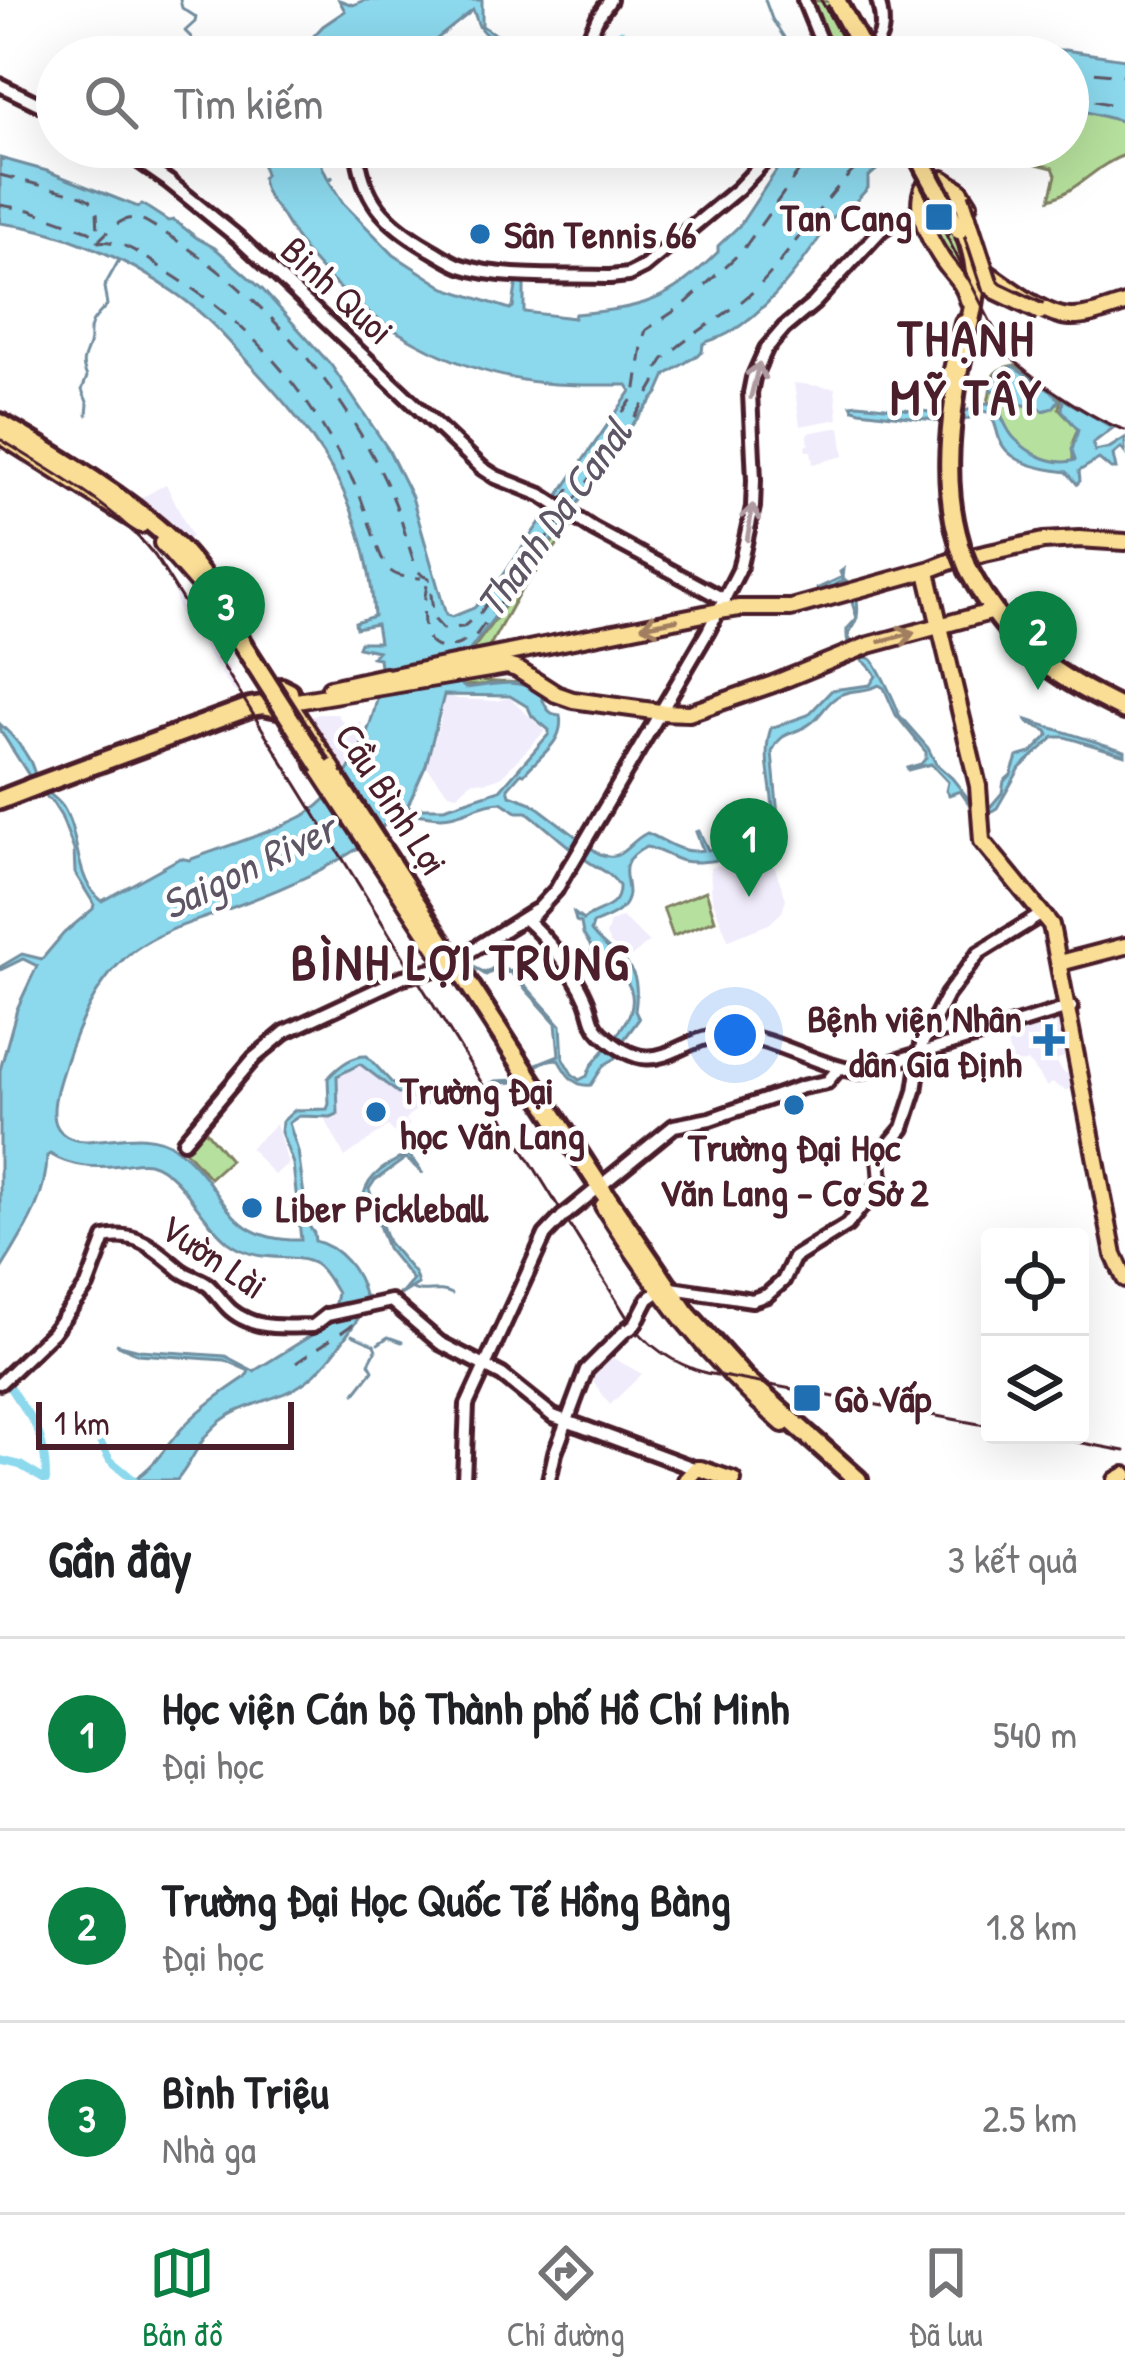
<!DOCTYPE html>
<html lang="vi">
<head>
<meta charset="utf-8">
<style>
  body { margin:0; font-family:"Patrick Hand",sans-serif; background:#f2f2f2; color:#202124 }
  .controls { position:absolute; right:36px; bottom:36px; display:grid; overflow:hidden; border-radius:12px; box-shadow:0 12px 48px #0002 }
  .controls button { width:108px; height:108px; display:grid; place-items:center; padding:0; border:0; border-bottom:3px solid #e0e0e0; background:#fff; color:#202124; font:60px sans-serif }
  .scale { position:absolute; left:36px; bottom:30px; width:258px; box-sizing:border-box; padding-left:12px; border:6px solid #4a1f2b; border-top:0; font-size:33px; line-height:42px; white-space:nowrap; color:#4a1f2b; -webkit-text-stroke:9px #fff; paint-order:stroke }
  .you { position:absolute; left:735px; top:1035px; width:42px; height:42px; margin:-30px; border:9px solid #fff; border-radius:50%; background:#1a73e8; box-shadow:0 0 0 18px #1a73e833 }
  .badge { display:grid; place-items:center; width:78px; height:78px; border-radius:50%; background:#0b8043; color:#fff; font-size:39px; font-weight:700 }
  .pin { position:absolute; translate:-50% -99px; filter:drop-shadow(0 3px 6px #0008) }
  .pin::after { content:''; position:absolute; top:63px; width:42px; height:36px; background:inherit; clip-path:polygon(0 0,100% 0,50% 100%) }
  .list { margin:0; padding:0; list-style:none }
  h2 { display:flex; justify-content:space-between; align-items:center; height:156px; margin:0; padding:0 48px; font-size:51px }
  h2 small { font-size:39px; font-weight:400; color:#757577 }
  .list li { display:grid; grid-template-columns:78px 1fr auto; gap:36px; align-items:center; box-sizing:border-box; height:192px; padding:0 48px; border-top:3px solid #e0e0e0 }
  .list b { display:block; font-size:45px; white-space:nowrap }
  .list p { margin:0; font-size:39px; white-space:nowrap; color:#757577 }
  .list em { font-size:39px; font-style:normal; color:#757577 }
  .icon { flex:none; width:66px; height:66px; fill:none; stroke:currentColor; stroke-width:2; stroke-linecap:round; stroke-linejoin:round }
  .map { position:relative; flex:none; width:1125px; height:1480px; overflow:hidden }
  .search { position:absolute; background:#fff; box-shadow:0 12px 48px #0002; left:36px; right:36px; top:36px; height:132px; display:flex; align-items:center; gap:30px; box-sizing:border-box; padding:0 42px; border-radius:66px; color:#757577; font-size:45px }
  .sheet { height:732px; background:#fff }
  nav { display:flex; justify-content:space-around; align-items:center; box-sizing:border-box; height:168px; border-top:3px solid #e0e0e0; background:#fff; font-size:33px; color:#757577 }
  nav a { display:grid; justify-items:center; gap:6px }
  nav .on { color:#0b8043 }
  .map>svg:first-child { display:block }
  .built { fill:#f1ecfb }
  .green { fill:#b6e09d; stroke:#808064; stroke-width:3 }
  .water { fill:#8cd8ed; stroke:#728e9f; stroke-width:3; fill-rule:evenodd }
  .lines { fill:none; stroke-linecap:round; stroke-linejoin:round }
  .stream { stroke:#728e9f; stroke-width:3 }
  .river { stroke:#8cd8ed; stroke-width:8 }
  .ferry { stroke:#5e5665; stroke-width:3; stroke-dasharray:15 12; stroke-linecap:butt }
  .secondary-casing { stroke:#4a1f2b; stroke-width:20 }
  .primary-casing { stroke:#4a1f2b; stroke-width:22 }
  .highway-casing { stroke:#4a1f2b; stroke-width:26 }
  .secondary { stroke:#fff; stroke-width:10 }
  .primary { stroke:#fbde96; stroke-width:14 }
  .highway { stroke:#fbde96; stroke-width:16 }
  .rail { stroke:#4a1f2b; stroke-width:3 }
  .secondary-bridge-casing { stroke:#4a1f2b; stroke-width:20; stroke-linecap:butt }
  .primary-bridge-casing { stroke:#4a1f2b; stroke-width:22; stroke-linecap:butt }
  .highway-bridge-casing { stroke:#4a1f2b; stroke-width:26; stroke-linecap:butt }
  .secondary-bridge { stroke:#fff; stroke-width:10 }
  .primary-bridge { stroke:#fbde96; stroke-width:14 }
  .highway-bridge { stroke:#fbde96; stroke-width:16 }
  .oneway { stroke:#ae9aa0 }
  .oneway2 { stroke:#a27e60 }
  .poi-dot { fill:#1f6fb2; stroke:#fff; stroke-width:4.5 }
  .labels { text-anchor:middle; stroke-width:9; stroke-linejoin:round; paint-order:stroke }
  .poi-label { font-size:39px; font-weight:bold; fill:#4a1f2b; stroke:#fff; text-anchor:start }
  .street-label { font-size:39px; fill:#4a1f2b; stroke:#fff }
  .water-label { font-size:42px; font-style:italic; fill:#5e5665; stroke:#fff }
  .district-label { font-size:51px; font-weight:bold; letter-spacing:3px; fill:#4a1f2b; stroke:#fff }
</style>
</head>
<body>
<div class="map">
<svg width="1125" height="1480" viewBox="0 0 1125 1480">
  <rect width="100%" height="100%" fill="#fff"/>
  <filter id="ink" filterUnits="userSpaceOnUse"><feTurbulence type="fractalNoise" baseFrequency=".00833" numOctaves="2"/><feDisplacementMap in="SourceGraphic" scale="24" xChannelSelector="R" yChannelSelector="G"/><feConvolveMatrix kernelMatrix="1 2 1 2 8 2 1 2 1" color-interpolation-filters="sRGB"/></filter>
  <g filter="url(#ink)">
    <g class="built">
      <path d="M794 383 835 388 838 419 800 426Z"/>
      <path d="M840 427 844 456 813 464 811 451H806L805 446 809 445 807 433Z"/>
      <path d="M166 484 192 537 180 543 134 502Z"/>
      <path d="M169 575 223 662 225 661 230 668 228 670 245 698 232 690 195 633 187 631 183 625Z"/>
      <path d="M444 695 458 699 495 701 510 698 545 731 501 777 486 782 473 781 457 795 448 793 426 766 440 723Z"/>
      <path d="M319 714H337L348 729 360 721 366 733 346 771 341 773 304 719Z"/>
      <path d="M752 856H762L775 868 786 899 782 912 769 924 728 940 712 898 710 868Z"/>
      <path d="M622 917 649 942 630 958 610 943 606 935 610 923Z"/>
      <path d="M1058 1016H1063L1073 1048 1064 1051 1065 1057 1055 1060 1064 1073H1068L1072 1085 1067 1091 1052 1083 1047 1087 1028 1061 1013 1065 1004 1034Z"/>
      <path d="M359 1064 398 1092 418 1101 421 1107 408 1116 406 1120 410 1125 397 1135 388 1126 345 1157 324 1117 335 1116 338 1107 336 1076 342 1075Z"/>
      <path d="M276 1124 288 1164 274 1175 250 1148Z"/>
      <path d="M606 1354 642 1374 610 1405 593 1381 599 1360Z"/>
    </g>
    <g class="green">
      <path d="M807 0 849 3C856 19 850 39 853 57H831Z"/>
      <path d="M1068 107 1125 122V155C1097 164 1079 190 1050 199L1056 175 1053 168 968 147H1068Z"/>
      <path d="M945 190 953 191 963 204 956 231 965 259 959 265C939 256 924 220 928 199Z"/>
      <path d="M1015 365 1061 398 1059 408 1078 429 1073 441V463C1051 463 1024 454 1010 435 1005 427 1002 415 998 407L988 402C994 381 985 370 1015 365Z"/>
      <path d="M571 517 577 520 519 593 473 676C492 688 517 677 540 687L537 691 520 682 464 686 457 680 455 673Z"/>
      <path d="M706 891 715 920 673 936 663 908Z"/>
      <path d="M201 1125 230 1160 210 1178 182 1147Z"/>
    </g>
    <g class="water">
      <path d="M339 0 353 5 365 0H482V26C518 50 536 52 579 52 555 63 497 52 480 28 478 25 475 14 473 10L428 46 406 57H294L323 26 345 11Z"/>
      <path d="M1026 50H1065L1125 59V122L1068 107V57H937Z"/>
      <path d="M264 147H326L322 166 328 179 333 177 329 181 343 203 394 255 445 288 510 309 513 307 516 286 520 276 524 277V312L574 318 575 314C644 308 667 302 718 252V246L740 225 792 147H918L888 160 868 177V188L846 212 835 215 825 225 827 227C801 265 770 309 729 333 719 339 713 338 703 344L702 352 666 375 658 393 628 430 563 525 458 666 455 678 465 688C492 685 515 677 540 692 544 702 546 715 560 715 565 742 540 755 524 774L521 773 508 788 510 795 532 803 598 853C622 865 627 842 647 833 667 841 681 855 703 850L696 832 699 831 708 850 768 834C783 808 758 765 771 728L808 715 832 690 870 685 876 676C866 655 845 659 847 629L857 618 846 584 842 581 834 586 816 589 842 577 840 572 844 569 843 578 849 583 853 599 857 600C859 616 857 620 849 633V638L860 656C864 657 868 657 871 659 877 663 898 708 899 715L928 748 936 764 952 778 971 802 991 806 1002 793 1004 781 1011 775 1017 757 1031 753 1049 735 1047 731 1029 723 1027 720 1125 751V755L1065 737H1054L1020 768 997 808 992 811 971 807 960 791 949 795 946 791 948 782 931 764 908 770 907 768 921 764 926 758V752L896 715 884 688 879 685C866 693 853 688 840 695 827 701 822 715 811 723 794 736 782 729 772 752L780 837 773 847C749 852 707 866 683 861 670 858 659 849 646 847 605 868 642 886 621 909 615 916 602 920 593 924L591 931C618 965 643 957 635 1011L639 1019 620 1045 616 1058 604 1065 591 1085C574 1088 565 1072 558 1059 541 1059 532 1069 521 1081L496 1084 483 1093 465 1101 424 1103 398 1093 360 1064 337 1076 338 1114 331 1117 299 1116 289 1123 298 1151 308 1225 314 1233 315 1241C340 1247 359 1271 364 1295L378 1301 402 1293 413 1280 387 1248 371 1203 364 1194C369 1174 389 1164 406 1155H409L423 1174 406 1158 375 1180 369 1189 388 1242 415 1274 418 1284 389 1302 366 1307C348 1333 327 1369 299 1386 273 1402 238 1404 215 1426 198 1441 192 1463 177 1480H133C156 1466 167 1444 185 1425 203 1406 225 1391 246 1377L249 1371 224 1360 138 1354 116 1344 140 1350 225 1356 254 1371 331 1323 337 1293C331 1284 325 1270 315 1264 295 1252 262 1264 234 1246 203 1227 183 1172 149 1163 140 1161 130 1164 121 1165 96 1168 72 1168 50 1154L47 1156C47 1198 22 1235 0 1271V1070L17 1009 37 966 23 959 0 970V967L22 954 42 959 64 933 93 909 94 904 75 873 74 850 61 816 52 802 37 788 0 730V724C11 734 23 748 30 761 34 769 35 779 42 787 48 794 57 798 63 807 81 837 74 880 102 901L180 858 189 860C224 847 267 834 301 817 347 795 387 707 379 658L372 657 378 651 358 647 360 642H379L376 624 356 628 355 622 374 616C372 580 364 543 351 509 331 457 294 412 257 372 232 345 208 316 178 295 126 258 63 230 0 223V158L47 171 138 207 142 204 168 221 174 220 197 238 215 248 262 289 331 365 388 449 412 497 446 615 452 617 474 608 502 577 631 391 627 385C600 385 572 386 544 383 453 373 367 325 308 255 298 242 291 230 283 217 273 202 265 198 262 178L265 175 262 162ZM444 695 510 696 528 707 532 716 549 730V734L500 790 444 808H411L408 805 426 765ZM501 802 517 812H527C548 828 567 847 589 862 601 870 611 873 619 886 620 910 598 908 583 920L574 913 576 921 581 923 583 934 592 948 591 954 581 963 593 958C616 963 640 986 630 1013 628 1019 623 1024 620 1031L591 1066 587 1076 579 1080 572 1074 563 1059 561 1025 512 971 493 968 485 973 465 962 486 975 495 970 511 973 556 1023 559 1055 531 1066 516 1080 495 1081 472 1094 442 1099 411 1093 392 1083 367 1056C352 1055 338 1067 328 1078L329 1104 327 1109 295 1110 282 1122 281 1132 293 1164 301 1240C220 1241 229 1187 176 1148 137 1119 77 1160 58 1128 48 1113 59 1083 64 1067 77 1026 98 978 133 951 156 934 181 926 207 917 249 901 294 885 333 863 347 855 366 845 378 833 384 827 387 816 396 814 408 811 427 817 441 817 463 817 480 802 501 802Z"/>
      <path d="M1013 366 1052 391 1059 400 1053 408 1043 411 1040 408 1008 402 998 392 991 390 998 372Z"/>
      <path d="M1063 399 1113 428 1093 443 1095 451 1109 448 1125 438V453L1121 448 1113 455 1116 469H1111L1099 459 1079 471 1080 481 1077 484 1067 472C1043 469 1008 464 999 438 995 427 996 421 988 412L981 411C971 421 946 426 934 420L860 411 853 409 851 405 858 404 957 415 984 403 994 404C1002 414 1005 428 1014 438 1029 454 1055 467 1075 460L1072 450 1078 430 1062 410Z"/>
    </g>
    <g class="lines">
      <g class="stream">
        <path d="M180 0 182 8 196 17 195 22 185 31 191 37 199 57"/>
        <path d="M765 0 772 19 797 57"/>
        <path d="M87 415 88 404 82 390 87 377C80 361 84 360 89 345 92 335 87 334 92 323 96 316 102 311 107 305L104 287 119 260"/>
        <path d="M410 1288C425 1296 437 1286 452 1294"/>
        <path d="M352 1335 374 1345 376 1350 369 1363 373 1370 355 1393"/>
        <path d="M378 1344 388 1337 402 1342"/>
      </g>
      <g class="river">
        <path d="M587 53H592L606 39 619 43 621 33"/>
        <path d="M7 1382C14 1397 25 1408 34 1423 43 1439 46 1461 46 1480"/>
        <path d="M98 1438 110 1460 134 1480"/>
        <path d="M0 1460 20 1465 45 1480"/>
      </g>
      <g class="ferry">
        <path d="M1068 70 1125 75"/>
        <path d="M1068 96 1125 107"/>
        <path d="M0 175 82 196 90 200 97 210 98 234"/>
        <path d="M0 205 30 210 89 231 94 234 97 242C124 238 150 261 172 275 260 331 311 396 357 489 367 510 376 552 387 567 395 578 408 577 421 578"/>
        <path d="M97 242C112 228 124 212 145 221 253 283 339 378 390 491 402 517 407 544 417 570L423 576 429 578 434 619 443 629 463 627 481 612 555 509"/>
        <path d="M561 501 635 395 643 339 646 330 685 304 742 251 816 147"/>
        <path d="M427 585C418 629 424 670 477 634L637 414 655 383 657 370 663 360C692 331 730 315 759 286 801 242 831 180 883 147"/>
        <path d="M296 1363 355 1323"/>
      </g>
      <g class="secondary-casing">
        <g id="secondary">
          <path d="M804 0 827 57"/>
          <path d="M861 56C885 43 885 24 878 0"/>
          <path d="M580 57 598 17 610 0"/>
          <path d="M0 85 57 113"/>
          <path d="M119 147 168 181 237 237 482 468 496 477 541 495 593 529 725 600"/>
          <path d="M357 147C362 200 385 223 428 248 439 254 450 262 461 266 502 280 567 275 610 277L628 275 644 267 738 189 778 147"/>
          <path d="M570 867 708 631 739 570 753 507 754 480 750 393 753 378 766 349 784 328 814 303 881 230 896 220 924 209"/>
          <path d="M532 916 556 890 570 865"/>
          <path d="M525 919C547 938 575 973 586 999 592 1012 590 1022 601 1033 661 1090 677 1029 737 1035 779 1040 817 1066 860 1072L1071 1007"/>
          <path d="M184 1141 254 1058 285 1032 403 977 447 966 535 911"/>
          <path d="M566 1214 674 1126 710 1119 802 1087 827 1082 838 1069"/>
          <path d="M635 1324 648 1299 665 1287 752 1300 767 1295 783 1281 794 1258 847 1225 881 1182 879 1157 903 1128 915 1091 922 1044 947 995 979 953 1042 914"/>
          <path d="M0 1383 52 1333 87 1286 105 1238C138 1231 156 1250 180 1270 190 1278 204 1279 212 1289 225 1303 228 1312 247 1320 266 1329 293 1326 313 1326L327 1315 391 1301 440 1343 502 1375 553 1416 696 1469"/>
          <path d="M464 1480 467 1405 545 1235 563 1216"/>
          <path d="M549 1480 555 1453 586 1370 629 1327"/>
        </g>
      </g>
      <g class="primary-casing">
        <g id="primary">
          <path d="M979 267C1003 282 1042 316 1070 317 1088 318 1108 309 1125 304"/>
          <path d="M968 300C963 280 950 273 940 256 928 237 914 209 923 188L943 179 960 190 969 204"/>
          <path d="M950 378 963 323"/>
          <path d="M0 435 141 525"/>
          <path d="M162 543 199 585"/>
          <path d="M971 557 1043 541 1079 539 1125 542"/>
          <path d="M927 572 978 786 982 841 1051 925 1114 1255 1125 1279"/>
          <path d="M378 679 719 611 739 608H791L931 569 957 559"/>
          <path d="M330 688 385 676"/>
          <path d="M291 702 507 666 517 669 556 694 573 700 660 712 689 713 773 684 869 645 987 613"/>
          <path d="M290 704 333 769"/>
          <path d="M315 764 438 951"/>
          <path d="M1060 963 1125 946"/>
          <path d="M603 1206C659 1293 705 1356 783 1424"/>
          <path d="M686 1480 696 1469H701L733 1480"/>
          <path d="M1116 1480 1125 1475"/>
        </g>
      </g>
      <g class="highway-casing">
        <g id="highway">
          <path d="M959 219C990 281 969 313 958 375 949 431 943 489 960 544"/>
          <path d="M0 423C57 456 137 504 182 551 203 574 219 601 236 627"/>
          <path d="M969 571C1009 646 1050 674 1125 710"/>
          <path d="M325 762 604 1193 685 1312 745 1379 858 1480"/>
          <path d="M30 788 250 707 263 705 283 709 291 702 289 692 281 688 274 691 271 696 272 704"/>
          <path d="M0 800 36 786"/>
        </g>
      </g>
      <use href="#secondary" class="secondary"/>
      <use href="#primary" class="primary"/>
      <use href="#highway" class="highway"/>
      <g class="rail">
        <path d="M821 0 852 57"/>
        <path d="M901 147 1006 352C1029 377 1093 420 1125 430"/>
        <path d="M0 439C55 474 114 504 155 556L628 1319C648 1347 674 1364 706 1373L990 1426"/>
        <path d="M1040 1435 1125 1451"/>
      </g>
      <g class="secondary-bridge-casing">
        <g id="secondary-bridge">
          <path d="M563 1216 566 1214"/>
          <path d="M630 1329 635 1324"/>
        </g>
      </g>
      <g class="primary-bridge-casing">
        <path id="primary-bridge" d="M961 196 990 285 996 291 1040 312"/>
      </g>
      <g class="highway-bridge-casing">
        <g id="highway-bridge">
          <path d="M836 0 867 57"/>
          <path d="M914 147 959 230"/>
          <path d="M959 545 969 571"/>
          <path d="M232 628 321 767"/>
        </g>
      </g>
      <use href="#secondary-bridge" class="secondary-bridge"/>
      <use href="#primary-bridge" class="primary-bridge"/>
      <use href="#highway-bridge" class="highway-bridge"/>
    </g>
    <defs><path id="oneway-shaft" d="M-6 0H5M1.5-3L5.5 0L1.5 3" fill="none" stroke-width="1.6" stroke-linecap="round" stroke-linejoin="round" transform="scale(3)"/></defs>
    <g class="oneway">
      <use href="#oneway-shaft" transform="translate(755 380) rotate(-76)"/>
      <use href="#oneway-shaft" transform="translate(750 522) rotate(-81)"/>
    </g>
    <g class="oneway2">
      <use href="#oneway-shaft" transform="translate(659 623) rotate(169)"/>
      <use href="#oneway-shaft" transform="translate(897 637) rotate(-15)"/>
    </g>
  </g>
  <g class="poi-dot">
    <rect x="924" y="202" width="30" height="30" rx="6"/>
    <circle cx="480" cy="234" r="12"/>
    <path d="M1043 1022h12v12h12v12h-12v12h-12v-12h-12v-12h12z"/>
    <circle cx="794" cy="1105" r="12"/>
    <circle cx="376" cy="1112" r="12"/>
    <circle cx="252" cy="1208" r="12"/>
    <rect x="792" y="1383" width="30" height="30" rx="6"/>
  </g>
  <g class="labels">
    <g class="poi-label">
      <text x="912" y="231" text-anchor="end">Tan Cang</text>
      <text x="504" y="248">Sân Tennis 66</text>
      <text x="1022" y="1032" text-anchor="end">Bệnh viện Nhân<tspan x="1022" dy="45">dân Gia Định</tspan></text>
      <text x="400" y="1104">Trường Đại<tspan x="400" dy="45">học Văn Lang</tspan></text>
      <text x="794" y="1161" text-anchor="middle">Trường Đại Học<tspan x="794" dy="45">Văn Lang - Cơ Sở 2</tspan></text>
      <text x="276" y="1222">Liber Pickleball</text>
      <text x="834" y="1412">Gò Vấp</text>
    </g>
    <g class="street-label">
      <text transform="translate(338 290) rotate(43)" y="14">Binh Quoi</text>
      <text transform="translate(392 799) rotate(57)" y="14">Cầu Bình Lợi</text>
      <text transform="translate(214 1256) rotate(34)" y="14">Vườn Lài</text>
    </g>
    <g class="water-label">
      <text transform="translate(553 518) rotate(-54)" y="15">Thanh Da Canal</text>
      <text transform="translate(248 866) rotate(-26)" y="15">Saigon River</text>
    </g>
    <g class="district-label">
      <text x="967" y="356">THẠNH<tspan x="967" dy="59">MỸ TÂY</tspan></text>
      <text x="461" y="980">BÌNH LỢI TRUNG</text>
    </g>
  </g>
</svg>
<div class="controls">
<button><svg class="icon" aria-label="locate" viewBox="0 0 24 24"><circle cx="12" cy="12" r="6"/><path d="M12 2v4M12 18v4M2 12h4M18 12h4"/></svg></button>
<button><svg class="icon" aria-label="layers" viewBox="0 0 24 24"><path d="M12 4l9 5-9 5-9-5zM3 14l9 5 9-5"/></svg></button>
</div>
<div class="scale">1 km</div>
<div class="you"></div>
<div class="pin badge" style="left:749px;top:897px">1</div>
<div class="pin badge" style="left:1038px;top:690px">2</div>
<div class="pin badge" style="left:226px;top:665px">3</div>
<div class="search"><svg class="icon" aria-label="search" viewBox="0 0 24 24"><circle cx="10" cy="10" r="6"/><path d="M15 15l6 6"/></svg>Tìm kiếm</div>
</div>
<section class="sheet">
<h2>Gần đây<small>3 kết quả</small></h2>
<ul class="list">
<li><span class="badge">1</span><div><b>Học viện Cán bộ Thành phố Hồ Chí Minh</b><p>Đại học</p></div><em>540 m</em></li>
<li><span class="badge">2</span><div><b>Trường Đại Học Quốc Tế Hồng Bàng</b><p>Đại học</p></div><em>1.8 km</em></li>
<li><span class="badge">3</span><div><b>Bình Triệu</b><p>Nhà ga</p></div><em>2.5 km</em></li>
</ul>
</section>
<nav>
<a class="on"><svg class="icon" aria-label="map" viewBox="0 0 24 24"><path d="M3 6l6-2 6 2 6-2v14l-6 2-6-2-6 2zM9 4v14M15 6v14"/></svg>Bản đồ</a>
<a><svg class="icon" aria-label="directions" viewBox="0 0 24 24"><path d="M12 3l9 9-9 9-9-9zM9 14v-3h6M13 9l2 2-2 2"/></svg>Chỉ đường</a>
<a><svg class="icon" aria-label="saved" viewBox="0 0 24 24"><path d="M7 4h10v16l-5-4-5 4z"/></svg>Đã lưu</a>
</nav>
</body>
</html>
